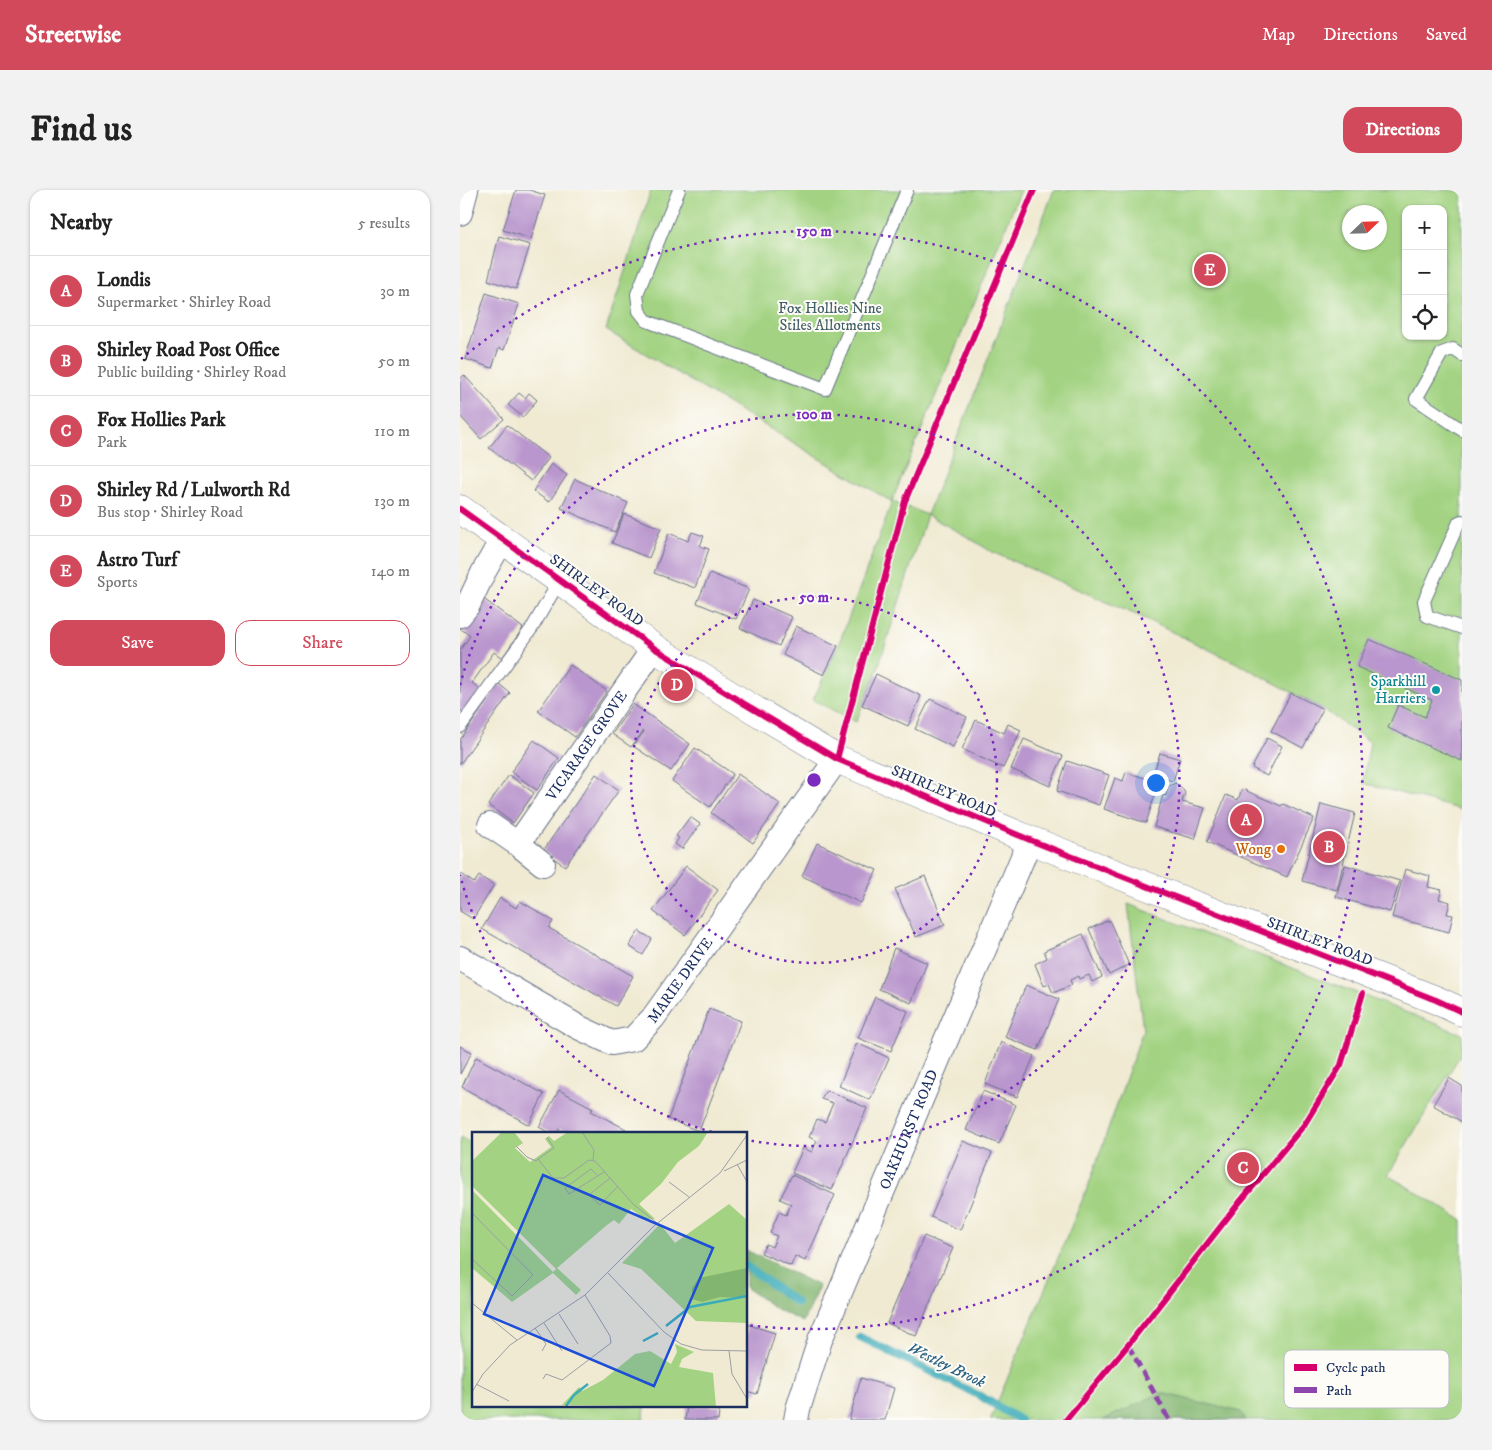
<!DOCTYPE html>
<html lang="en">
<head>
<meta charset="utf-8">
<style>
  body { margin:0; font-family:"IM FELL DW Pica",serif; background:#f2f2f2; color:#222 }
  .controls { position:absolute; right:15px; top:15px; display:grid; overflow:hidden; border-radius:10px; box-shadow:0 1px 4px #0004 }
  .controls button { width:45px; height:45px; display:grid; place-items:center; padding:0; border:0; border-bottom:1px solid #e0e0e0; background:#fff; color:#222; font:25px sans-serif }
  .compass { position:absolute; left:882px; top:15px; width:45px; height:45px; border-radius:50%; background:#fff; box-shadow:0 1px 4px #0004; rotate:67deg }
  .you { position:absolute; left:695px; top:592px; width:18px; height:18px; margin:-12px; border:4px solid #fff; border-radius:50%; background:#1a73e8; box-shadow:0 0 0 8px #1a73e833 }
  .badge { display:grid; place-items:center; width:32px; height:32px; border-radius:50%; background:#d1495b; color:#fff; font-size:16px; font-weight:700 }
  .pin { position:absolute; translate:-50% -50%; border:2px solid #fff; box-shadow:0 1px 5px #0006 }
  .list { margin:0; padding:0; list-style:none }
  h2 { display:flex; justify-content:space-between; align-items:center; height:65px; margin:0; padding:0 20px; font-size:21px }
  h2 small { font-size:16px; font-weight:400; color:#767676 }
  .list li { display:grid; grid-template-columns:32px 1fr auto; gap:15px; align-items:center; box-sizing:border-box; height:70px; padding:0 20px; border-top:1px solid #e0e0e0 }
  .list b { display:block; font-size:19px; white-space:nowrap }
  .list p { margin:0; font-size:16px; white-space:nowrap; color:#767676 }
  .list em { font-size:16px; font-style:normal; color:#767676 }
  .actions { display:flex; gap:10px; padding:15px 20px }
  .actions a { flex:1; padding:11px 0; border:1px solid #d1495b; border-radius:15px; text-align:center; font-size:18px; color:#d1495b }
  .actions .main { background:#d1495b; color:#fff }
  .icon { flex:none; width:28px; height:28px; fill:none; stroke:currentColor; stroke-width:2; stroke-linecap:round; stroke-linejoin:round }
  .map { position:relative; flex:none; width:1002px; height:1230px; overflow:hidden; border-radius:15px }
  header { display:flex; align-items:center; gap:30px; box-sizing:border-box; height:70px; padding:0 25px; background:#d1495b; color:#fff }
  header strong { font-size:24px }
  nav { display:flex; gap:28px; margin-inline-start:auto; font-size:18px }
  .intro { display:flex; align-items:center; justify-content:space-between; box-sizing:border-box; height:120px; padding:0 30px }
  h1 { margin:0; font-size:35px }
  .button { padding:12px 22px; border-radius:15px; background:#d1495b; color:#fff; font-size:18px; font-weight:700 }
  main { display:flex; gap:30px; padding:0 30px }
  aside { flex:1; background:#fff; border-radius:15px; box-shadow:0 1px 4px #0004 }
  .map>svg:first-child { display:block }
  .green { fill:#a3d382; stroke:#5f8170; fill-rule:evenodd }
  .forest { fill:#82b570; stroke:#4e7267 }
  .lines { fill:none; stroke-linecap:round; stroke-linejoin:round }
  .stream { stroke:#3dacba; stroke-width:8 }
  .building { fill:#b996cd }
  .service-casing { stroke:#667087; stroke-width:14 }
  .minor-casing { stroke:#667087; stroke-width:26 }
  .tertiary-casing { stroke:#667087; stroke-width:29 }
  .service { stroke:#fff; stroke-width:12 }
  .minor { stroke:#fff; stroke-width:24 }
  .tertiary { stroke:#fff; stroke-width:28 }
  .quiet { stroke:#8e44ad; stroke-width:5; stroke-dasharray:10 5; stroke-linecap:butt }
  .cycleway-casing { stroke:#fdfcf7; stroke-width:9 }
  .cycleway { stroke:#d6006c; stroke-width:6 }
  .ring { fill:none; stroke:#7b2cbf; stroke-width:2.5; stroke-dasharray:2.5 5 }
  .culture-dot { fill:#0f9aa8; stroke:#fdfcf7; stroke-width:2 }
  .food-dot { fill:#e8710a; stroke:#fdfcf7; stroke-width:2 }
  .labels { text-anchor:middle; stroke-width:4; stroke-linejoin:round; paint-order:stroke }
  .park-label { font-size:15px; fill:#446069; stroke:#fdfcf7 }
  .street-label { font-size:15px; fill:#1b2f5e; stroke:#fdfcf7 }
  .culture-label { font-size:15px; fill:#0d838f; stroke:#fdfcf7; text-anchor:end }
  .food-label { font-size:15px; fill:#c56008; stroke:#fdfcf7; text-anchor:end }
  .water-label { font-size:16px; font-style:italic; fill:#296183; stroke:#fdfcf7 }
  .inset-river { fill:none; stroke:#3dacba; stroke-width:2.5 }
  .inset-road { fill:none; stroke:#9b9fa4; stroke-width:1 }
  .view { fill:#1d4ed8; fill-opacity:0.15; stroke:#1d4ed8; stroke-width:2.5 }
  .inset-edge { fill:none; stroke:#1b2f5e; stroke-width:2.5 }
  .key { fill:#fdfcf7; stroke:#b9bec9; stroke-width:1 }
  .key-label { font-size:14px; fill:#1b2f5e }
  .centre { fill:#7b2cbf; stroke:#fdfcf7; stroke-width:2.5 }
  .ring-label { font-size:15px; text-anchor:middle; font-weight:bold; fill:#7b2cbf; stroke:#fdfcf7; stroke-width:4; stroke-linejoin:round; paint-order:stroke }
</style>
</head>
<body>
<header>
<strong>Streetwise</strong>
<nav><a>Map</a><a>Directions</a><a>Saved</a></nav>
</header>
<div class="intro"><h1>Find us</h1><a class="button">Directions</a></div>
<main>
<aside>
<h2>Nearby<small>5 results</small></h2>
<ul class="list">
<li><span class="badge">A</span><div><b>Londis</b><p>Supermarket · Shirley Road</p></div><em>30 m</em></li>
<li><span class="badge">B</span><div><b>Shirley Road Post Office</b><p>Public building · Shirley Road</p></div><em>50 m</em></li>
<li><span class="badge">C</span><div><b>Fox Hollies Park</b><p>Park</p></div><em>110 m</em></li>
<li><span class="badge">D</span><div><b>Shirley Rd / Lulworth Rd</b><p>Bus stop · Shirley Road</p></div><em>130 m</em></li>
<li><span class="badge">E</span><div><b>Astro Turf</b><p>Sports</p></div><em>140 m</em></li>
</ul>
<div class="actions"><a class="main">Save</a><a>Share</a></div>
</aside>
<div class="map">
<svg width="1002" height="1230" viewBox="0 0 1002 1230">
  <rect width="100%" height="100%" fill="#fdfcf7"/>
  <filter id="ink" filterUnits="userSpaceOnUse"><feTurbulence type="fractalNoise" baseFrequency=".02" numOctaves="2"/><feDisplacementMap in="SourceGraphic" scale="10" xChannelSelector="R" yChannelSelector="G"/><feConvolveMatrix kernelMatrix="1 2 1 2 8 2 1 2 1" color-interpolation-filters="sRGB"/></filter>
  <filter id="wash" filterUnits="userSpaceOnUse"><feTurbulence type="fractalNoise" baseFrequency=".0096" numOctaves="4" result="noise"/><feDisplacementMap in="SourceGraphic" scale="20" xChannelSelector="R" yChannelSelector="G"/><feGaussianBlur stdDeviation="1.12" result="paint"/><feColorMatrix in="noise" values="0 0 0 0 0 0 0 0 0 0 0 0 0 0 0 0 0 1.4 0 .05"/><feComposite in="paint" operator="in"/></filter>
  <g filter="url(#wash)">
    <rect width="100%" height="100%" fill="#f0ead2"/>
    <g class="green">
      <path d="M191 0H561L432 311 467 325 594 0H1002V620L903 593 910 552 863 519 783 476 681 427 532 362 506 346 467 325 416 484 396 532 353 510 378 456 432 312 146 140ZM946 19H983V146H946ZM889 22H919V52H889Z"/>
      <path d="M668 714 1002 844V862L928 985 1002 1030V1230H530L629 994 683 840Z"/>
      <path d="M0 947 14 955V1216H185L184 1230H0Z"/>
    </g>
    <g class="forest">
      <path d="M286 1060 359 1096 343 1132 318 1120 286 1098Z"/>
      <path d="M701 1203 781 1222 786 1230H643Z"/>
    </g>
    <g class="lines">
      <g class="stream">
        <path d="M286 1076 337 1113"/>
        <path d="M400 1147 522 1207 560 1230"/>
      </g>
    </g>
    <g id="blocks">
      <g class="building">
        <path d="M56 0H69L85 5 71 49 43 40Z"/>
        <path d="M39 46 70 55 56 99 28 90Z"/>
        <path d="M26 103 59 114 44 160 39 158 32 178 5 169Z"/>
        <path d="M4 185 44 229 21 249 0 226V189Z"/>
        <path d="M59 203 65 208 69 203 77 210 63 227 48 215Z"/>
        <path d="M47 235 89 268 71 291 29 258Z"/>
        <path d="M91 274 107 285 89 312 73 301Z"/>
        <path d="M115 289 168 313 155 342 101 318Z"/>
        <path d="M164 324 201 338 189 368 152 353Z"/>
        <path d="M232 342 244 346 240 356 249 359 235 398 194 383 209 343 228 351Z"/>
        <path d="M250 383 289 399 276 429 237 413Z"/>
        <path d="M21 407 63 438 42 468 34 462 12 493 22 500 5 523 0 520V460L10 446 0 438V436Z"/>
        <path d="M293 410 332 427 319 456 280 438Z"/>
        <path d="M336 436 378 456 364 485 323 465Z"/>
        <path d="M909 449 1002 490V571L928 538 938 515 965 527 972 510 897 477Z"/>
        <path d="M110 475 147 501 115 547 78 521Z"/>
        <path d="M416 484 461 506 448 536 402 515Z"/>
        <path d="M39 494 50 503 0 574V550Z"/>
        <path d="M831 503 863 519 843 558 811 541Z"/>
        <path d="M470 509 507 527 493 557 455 539Z"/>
        <path d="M173 514 230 554 211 581 173 556 184 541 171 557 152 544Z"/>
        <path d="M516 530 544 543 548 534 561 540 543 578 502 559Z"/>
        <path d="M807 548 822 556 807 586 792 578Z"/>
        <path d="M564 549 603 566 590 596 551 579Z"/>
        <path d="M74 550 99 568 77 600 51 582Z"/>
        <path d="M235 558 273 584 250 617 212 591Z"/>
        <path d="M700 563 720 569 713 591 693 585Z"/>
        <path d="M607 571 649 585 639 615 597 601Z"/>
        <path d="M666 582 691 590 688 599 696 602 686 633 644 619 655 588 663 591Z"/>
        <path d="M136 584 159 600 105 676 83 661Z"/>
        <path d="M278 584 320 614 293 653 251 623Z"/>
        <path d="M49 585 74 603 53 633 28 615Z"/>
        <path d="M715 593 722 598 725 603 722 612 745 618 735 649 694 637 703 605 706 606 708 597Z"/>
        <path d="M782 599 821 616 823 614 854 628 827 687 747 652 766 605 778 610Z"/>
        <path d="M861 614 895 623 877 700 842 691Z"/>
        <path d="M230 627 240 634 222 659 215 654 219 648 216 646Z"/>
        <path d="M357 653 417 680 401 713 342 686Z"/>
        <path d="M885 675 940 691 930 722 876 707Z"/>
        <path d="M226 676 258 700 225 745 193 721Z"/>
        <path d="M945 679 970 686 968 697 982 700 979 709 990 712 987 724 993 725 989 742 932 727Z"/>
        <path d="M0 683 14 693 19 686 34 695 13 729 0 721Z"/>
        <path d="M465 686 485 735 456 747 435 699Z"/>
        <path d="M40 708 56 718 60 711 77 721 93 731 89 738 173 786 156 816 22 739Z"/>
        <path d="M649 730 669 775 649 785 629 739Z"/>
        <path d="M179 741 192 749 183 765 169 756Z"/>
        <path d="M623 744 642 787 632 792 629 785 619 789 618 786 610 790 612 795 593 803 589 794 584 796 575 774 587 768 584 761Z"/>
        <path d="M434 758 467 773 451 813 419 799Z"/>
        <path d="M566 795 599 809 578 860 545 847Z"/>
        <path d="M415 807 448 821 431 861 398 848Z"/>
        <path d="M249 819 281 831 239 941 208 929Z"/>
        <path d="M541 852 574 866 557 907 525 894Z"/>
        <path d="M397 853 429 868 410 910 379 896Z"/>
        <path d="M0 856 12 862 0 884Z"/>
        <path d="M16 867 84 904 69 935 2 897Z"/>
        <path d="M989 888 1002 896V932L973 915Z"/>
        <path d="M99 900 133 918 131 921 166 939 164 942 168 944H108L99 939 97 944H91L79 937Z"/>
        <path d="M366 900 407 918 372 1000 332 983 343 958 352 962 357 951 349 947 353 939 357 929 365 932 373 913 361 909Z"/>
        <path d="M523 901 556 915 539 954 506 940Z"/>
        <path d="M503 951 532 963 500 1040 471 1027Z"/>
        <path d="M332 985 375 1005 345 1071 335 1066 331 1076 301 1063 306 1054 312 1057 317 1046 310 1043 319 1022 326 1025 331 1014 320 1009Z"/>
        <path d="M464 1046 493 1058 456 1146 427 1133Z"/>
        <path d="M286 1134 315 1143 297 1204 286 1201Z"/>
        <path d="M401 1188 434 1198 425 1230H389Z"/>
        <path d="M227 1216H260L258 1230H225Z"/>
      </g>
    </g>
  </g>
  <g filter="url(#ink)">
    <use href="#blocks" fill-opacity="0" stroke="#667087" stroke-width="1"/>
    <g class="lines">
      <g class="service-casing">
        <g id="service">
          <path d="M219 0 177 104 179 121 187 131 365 199 447 0"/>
          <path d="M1002 165 993 159 982 163 956 209 1002 240"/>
          <path d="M1002 331 999 332 964 411 967 426 1002 438"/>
          <path d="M0 537 72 438 100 390"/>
        </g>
      </g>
      <g class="minor-casing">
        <g id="minor">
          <path d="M0 23 6 0"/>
          <path d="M0 425 8 415 23 383 43 348"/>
          <path d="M30 635 58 654 83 674"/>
          <path id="s1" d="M58 654 194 458"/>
          <path id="s2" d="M0 768 118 837 152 853 173 849 193 828 377 569"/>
          <path id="s3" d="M336 1230 338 1219 360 1150 570 650"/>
        </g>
      </g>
      <g class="tertiary-casing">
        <path id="tertiary" d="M0 319 194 458 283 513 377 569 570 650 976 810 1002 822"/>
      </g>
      <use href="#service" class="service"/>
      <use href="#minor" class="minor"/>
      <use href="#tertiary" class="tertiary"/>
      <path class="quiet" d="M668 1155 709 1230"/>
      <g class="cycleway-casing">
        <g id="cycleway">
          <path d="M0 319 194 458 283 513 377 569 570 650 976 810 1002 822"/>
          <path d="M377 569 445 311 574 0"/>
          <path d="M606 1230 668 1155 779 1013 844 935 881 875 903 803"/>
        </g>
      </g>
      <use href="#cycleway" class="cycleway"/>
    </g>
  </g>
  <g class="ring">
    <circle cx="354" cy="590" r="183"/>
    <path d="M259 944A366 366 0 0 1 0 685M0 495A366 366 0 1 1 287 950"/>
    <path d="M1 169A549 549 0 1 1 287 1135"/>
  </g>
  <circle class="culture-dot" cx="976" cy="500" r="5"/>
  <circle class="food-dot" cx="821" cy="659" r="5"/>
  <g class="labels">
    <g class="park-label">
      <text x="370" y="123">Fox Hollies Nine<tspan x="370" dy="17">Stiles Allotments</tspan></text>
    </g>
    <g class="street-label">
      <text transform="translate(137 400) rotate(36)" y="5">SHIRLEY ROAD</text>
      <text dy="5" stroke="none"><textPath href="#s1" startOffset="120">VICARAGE GROVE</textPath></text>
      <text transform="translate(484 601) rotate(23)" y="5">SHIRLEY ROAD</text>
      <text transform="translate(860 751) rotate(21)" y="5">SHIRLEY ROAD</text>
      <text dy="5" stroke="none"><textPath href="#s2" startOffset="271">MARIE DRIVE</textPath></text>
      <text dy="5" stroke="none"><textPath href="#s3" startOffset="312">OAKHURST ROAD</textPath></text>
    </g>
    <g class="culture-label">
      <text x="966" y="496">Sparkhill<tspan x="966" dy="17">Harriers</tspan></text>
    </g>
    <g class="food-label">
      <text x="811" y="664">Wong</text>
    </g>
    <g class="water-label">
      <text transform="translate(487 1174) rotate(26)" y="6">Westley Brook</text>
    </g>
  </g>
  <g transform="translate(12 942)">
    <rect width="275" height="275" fill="#f0ead2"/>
    <path d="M30 0H42L51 11 43 16 58 30 79 15 73 7 77 4 82 9 96 0H236L227 14 206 30 189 52 167 72 183 87H173L159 77 147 92 142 88 135 93 85 136 109 158 104 163 81 141 40 170 0 136V58L81 140 84 137 0 54V29ZM257 72 275 88V191L224 189 169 137 150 131 188 92 203 111ZM203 212 222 220 210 227 207 235 241 241 244 275 90 273 107 255 110 259 131 248 163 222 178 219 199 232 205 220Z" fill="#a3d382"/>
    <path d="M275 136 273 166 248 165 230 170 220 167V156L227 146Z" fill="#82b570"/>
    <path class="inset-river" d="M194 194 218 175 275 164M171 209 186 201M94 274 102 263 116 252"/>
    <path class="inset-road" d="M110 0 122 18 121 28M75 5 82 16 66 27 81 46H92L117 28 123 29 161 72 185 91M44 14 55 25 64 29 66 27M265 32 275 50M252 39 275 28M125 43 119 37 93 56 97 62 132 40M138 46 117 63 128 73 146 54M197 50 217 65M0 81 61 143 40 164 0 127M136 141 192 200 209 212 230 218 275 219M0 171 45 208M87 182 106 212M72 191 90 219M63 196 74 212 70 219M257 219 260 242 275 267M71 247 74 242 90 248 139 211 138 204 113 163M4 252 37 269M0 260 11 242 38 213 113 163 182 94 248 41 275 3"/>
    <path class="view" d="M71 43 241 116 182 254 12 182Z"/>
    <rect width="275" height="275" class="inset-edge"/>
  </g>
  <rect x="824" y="1160" width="165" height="58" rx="8" class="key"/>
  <rect x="834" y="1174" width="23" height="7" fill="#d6006c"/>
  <rect x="834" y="1197" width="23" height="6" fill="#8e44ad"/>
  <g class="key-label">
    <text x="866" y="1182">Cycle path</text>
    <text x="866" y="1205">Path</text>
  </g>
  <circle cx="354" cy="590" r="8" class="centre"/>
  <g class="ring-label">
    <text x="354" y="46">150 m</text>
    <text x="354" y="229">100 m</text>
    <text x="354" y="412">50 m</text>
  </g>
</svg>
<div class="controls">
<button>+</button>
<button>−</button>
<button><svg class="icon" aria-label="locate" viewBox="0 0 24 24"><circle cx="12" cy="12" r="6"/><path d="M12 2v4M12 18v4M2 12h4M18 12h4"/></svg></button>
</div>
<svg class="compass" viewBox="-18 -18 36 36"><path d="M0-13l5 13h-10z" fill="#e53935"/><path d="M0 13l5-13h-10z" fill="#767676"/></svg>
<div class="you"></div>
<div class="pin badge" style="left:786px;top:630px">A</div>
<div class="pin badge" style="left:869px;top:657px">B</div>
<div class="pin badge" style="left:783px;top:978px">C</div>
<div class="pin badge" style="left:217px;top:495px">D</div>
<div class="pin badge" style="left:750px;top:80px">E</div>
</div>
</main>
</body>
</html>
